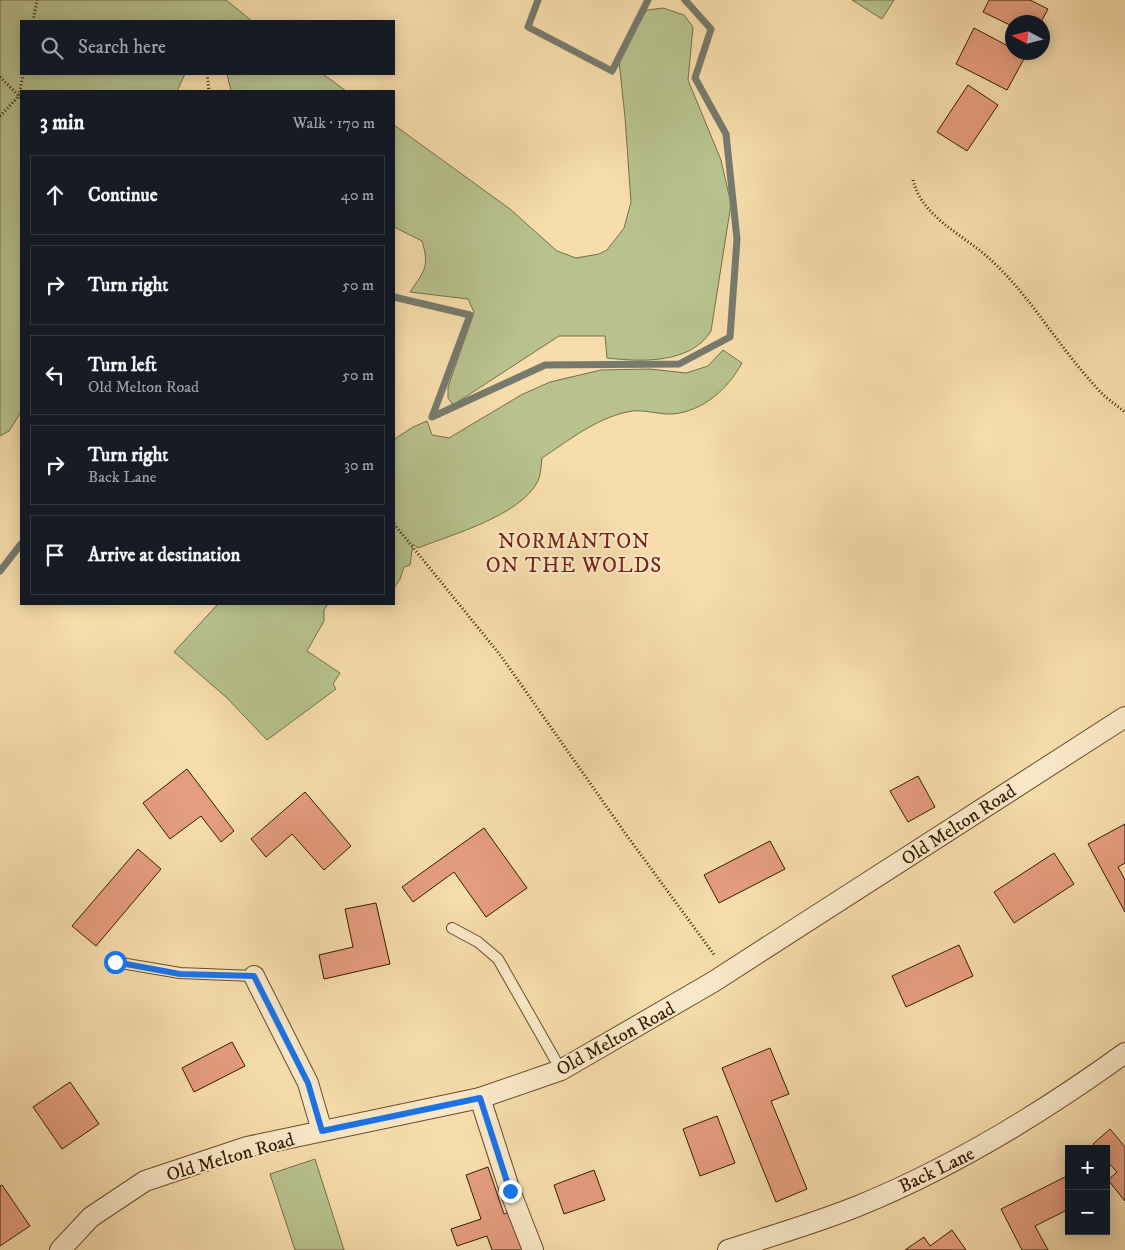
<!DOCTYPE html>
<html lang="en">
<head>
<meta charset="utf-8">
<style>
  body { margin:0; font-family:"IM FELL DW Pica",serif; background:#20242c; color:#f1f3f6 }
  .controls { position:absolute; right:15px; bottom:15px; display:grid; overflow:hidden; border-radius:0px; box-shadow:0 2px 12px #0003 }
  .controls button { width:45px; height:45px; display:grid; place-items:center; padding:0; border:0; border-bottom:1px solid #363941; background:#171b24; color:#f1f3f6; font:25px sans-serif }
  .compass { position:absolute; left:1005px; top:15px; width:45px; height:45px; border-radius:50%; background:#171b24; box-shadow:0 2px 12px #0003; rotate:277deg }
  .stop { position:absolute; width:15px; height:15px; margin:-11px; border:4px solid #1a73e8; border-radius:50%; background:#fff }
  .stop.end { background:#1a73e8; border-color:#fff; box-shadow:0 1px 5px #0008 }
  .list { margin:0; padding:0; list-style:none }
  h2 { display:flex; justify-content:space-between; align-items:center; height:65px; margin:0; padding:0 20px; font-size:21px }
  h2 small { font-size:16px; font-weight:400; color:#9ea1a6 }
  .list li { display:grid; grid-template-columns:32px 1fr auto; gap:15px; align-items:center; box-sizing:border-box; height:80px; margin:0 10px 10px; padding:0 10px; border:1px solid #363941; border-radius:0px }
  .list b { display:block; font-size:19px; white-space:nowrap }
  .list p { margin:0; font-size:16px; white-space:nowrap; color:#9ea1a6 }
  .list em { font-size:16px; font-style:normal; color:#9ea1a6 }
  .icon { flex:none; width:28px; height:28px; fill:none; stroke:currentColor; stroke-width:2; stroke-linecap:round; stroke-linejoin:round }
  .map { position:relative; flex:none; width:1125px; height:1250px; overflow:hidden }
  .search { position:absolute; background:#171b24; box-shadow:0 2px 12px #0003; left:20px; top:20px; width:375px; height:55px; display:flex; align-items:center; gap:12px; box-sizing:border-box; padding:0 18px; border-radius:0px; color:#9ea1a6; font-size:19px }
  .panel { position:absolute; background:#171b24; box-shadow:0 2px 12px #0003; left:20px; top:90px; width:375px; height:515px; border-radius:0px }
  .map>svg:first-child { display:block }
  .green { fill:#b7c28e; stroke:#766e47 }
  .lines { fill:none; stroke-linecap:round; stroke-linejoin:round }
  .stream { stroke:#767a6d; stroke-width:7 }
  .building { fill:#e59d7f; stroke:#351b00 }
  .service-casing { stroke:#664c2b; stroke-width:12 }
  .minor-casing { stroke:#664c2b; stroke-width:22 }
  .path { stroke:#351b00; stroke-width:3; stroke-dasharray:1 2.5; stroke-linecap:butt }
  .service { stroke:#fae9c9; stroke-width:10 }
  .minor { stroke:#fae9c9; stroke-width:20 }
  .route { stroke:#1a73e8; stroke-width:6 }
  .labels { text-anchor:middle; stroke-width:4; stroke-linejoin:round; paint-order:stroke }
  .street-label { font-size:19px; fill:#351b00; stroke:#fae9c9 }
  .quarter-label { font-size:21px; letter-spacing:1px; fill:#7a1f14; stroke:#fae9c9 }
</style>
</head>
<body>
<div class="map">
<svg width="1125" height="1250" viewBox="0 0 1125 1250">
  <rect width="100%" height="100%" fill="#f7ddac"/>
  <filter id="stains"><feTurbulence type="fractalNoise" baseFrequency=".004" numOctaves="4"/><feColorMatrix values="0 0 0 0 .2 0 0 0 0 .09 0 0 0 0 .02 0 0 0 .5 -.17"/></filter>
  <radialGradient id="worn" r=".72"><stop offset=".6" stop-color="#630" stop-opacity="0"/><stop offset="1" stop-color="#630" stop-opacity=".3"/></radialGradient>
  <g class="green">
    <path d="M0 0H226L252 21H21V74H185L177 91H21V412L9 431 0 436Z"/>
    <path d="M852 0H894L882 19Z"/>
    <path d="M663 8 684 15 693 27 688 80 721 160 731 204 711 331C691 364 641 362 607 358L605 336H559L453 405 448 398V387L474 312 468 299 410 292C424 271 430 267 422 241L394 227V125L510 209 557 251 576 258 599 254 607 250 624 228 631 202 625 117 619 61 629 37 647 10Z"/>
    <path d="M227 74H323L346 91H231Z"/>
    <path d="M723 350 742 363C728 389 703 411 673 414 658 415 642 408 627 412 595 419 568 441 542 458 541 466 541 474 538 481 520 516 453 534 418 548L413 544 410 565 404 567 400 579 394 588V441L396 438 413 427 427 421 432 435 449 438 521 395 550 382 601 370 650 369 686 373 708 366Z"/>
    <path d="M218 604H328L324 610V621L307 651 340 673 333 684 336 689 267 740 226 697 174 652Z"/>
    <path d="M315 1159 344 1250H295L270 1174Z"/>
  </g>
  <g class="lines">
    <g class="stream">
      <path d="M538 0 528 27 612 71 648 0"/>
      <path d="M394 297 470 315 432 417 545 365 679 364 730 337 737 239 726 134 695 78 711 29 685 0"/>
      <path d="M0 571 21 544"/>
    </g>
  </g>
  <g class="building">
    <path d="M989 0H1030L1048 9 1041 22H1012V26L983 12Z"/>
    <path d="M974 28 1012 48V52L1026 55 1007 90 956 64Z"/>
    <path d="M968 85 998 105 967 151 937 132Z"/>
    <path d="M187 769 234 831 221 842 201 816 170 839 143 803Z"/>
    <path d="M918 776 935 807 908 822 890 791Z"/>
    <path d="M305 792 351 846 324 870 292 834 266 857 251 839Z"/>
    <path d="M1125 824V863L1118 867 1125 880V912L1088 844Z"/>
    <path d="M484 828 527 888 486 917 454 872 413 902 402 887Z"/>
    <path d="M770 841 785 869 719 903 704 875Z"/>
    <path d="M138 849 161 869 96 946 72 926Z"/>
    <path d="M1054 853 1074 884 1014 923 994 892Z"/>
    <path d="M376 903 390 964 324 979 319 955 353 947 345 909Z"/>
    <path d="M959 945 973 976 906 1007 892 976Z"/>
    <path d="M232 1042 245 1066 194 1092 182 1068Z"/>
    <path d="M770 1048 789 1094 771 1101 807 1189 776 1202 722 1068Z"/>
    <path d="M70 1082 99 1124 62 1149 33 1107Z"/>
    <path d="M717 1116 735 1163 700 1176 683 1129Z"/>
    <path d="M1110 1129 1125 1147V1201L1108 1180 1117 1172 1106 1160V1149H1097L1093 1144Z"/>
    <path d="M488 1167 504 1214 511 1211 524 1250H492L487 1236 457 1246 451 1229 481 1219 466 1175Z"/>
    <path d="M594 1170 605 1200 564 1214 554 1185Z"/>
    <path d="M1069 1175V1209L1035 1226 1048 1250H1022L1001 1209Z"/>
    <path d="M2 1185 30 1226 0 1246V1186Z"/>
    <path d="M952 1230 966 1250H905L924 1237 930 1246Z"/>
  </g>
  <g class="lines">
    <g class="service-casing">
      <g id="service">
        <path d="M452 928 478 942 498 959 561 1070"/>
        <path d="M115 962 180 973 254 976"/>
      </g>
    </g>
    <g class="minor-casing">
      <g id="minor">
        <path d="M254 976 308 1083 322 1131"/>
        <path d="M480 1098 510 1191 533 1250"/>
        <path d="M60 1250 91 1217 145 1181 247 1147 480 1098 561 1070 713 982 1125 717"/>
        <path d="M728 1250C771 1236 816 1223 858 1206 954 1167 1042 1113 1125 1053"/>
      </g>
    </g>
    <g class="path">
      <path d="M33 21 37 0"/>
      <path d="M207 74 209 91"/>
      <path d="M0 77 21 98"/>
      <path d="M0 116 19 96 23 74"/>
      <path d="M913 180C921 214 957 232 983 253 1028 291 1056 344 1096 387 1104 397 1115 404 1125 412"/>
      <path d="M394 524 501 656 625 833 715 956"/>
    </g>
    <use href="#service" class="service"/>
    <use href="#minor" class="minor"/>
  </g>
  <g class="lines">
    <path class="route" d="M115 962 180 974 254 976 308 1083 322 1131 480 1098 510 1191"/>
  </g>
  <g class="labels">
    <g class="street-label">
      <text transform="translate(958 824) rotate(-33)" y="7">Old Melton Road</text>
      <text transform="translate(615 1038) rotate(-29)" y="7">Old Melton Road</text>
      <text transform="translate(230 1156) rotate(-16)" y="7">Old Melton Road</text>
      <text transform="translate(936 1169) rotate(-26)" y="7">Back Lane</text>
    </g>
    <g class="quarter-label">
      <text x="574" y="548">NORMANTON<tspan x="574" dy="24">ON THE WOLDS</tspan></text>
    </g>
  </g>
  <rect width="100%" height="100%" filter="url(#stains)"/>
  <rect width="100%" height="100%" fill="url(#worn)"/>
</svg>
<div class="controls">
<button>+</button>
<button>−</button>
</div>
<svg class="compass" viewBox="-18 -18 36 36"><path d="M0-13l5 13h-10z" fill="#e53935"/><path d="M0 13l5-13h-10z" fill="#9ea1a6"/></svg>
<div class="stop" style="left:115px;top:962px"></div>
<div class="stop end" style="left:510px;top:1191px"></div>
<div class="search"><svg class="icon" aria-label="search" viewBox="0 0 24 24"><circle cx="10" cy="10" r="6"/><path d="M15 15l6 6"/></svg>Search here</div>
<section class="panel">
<h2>3 min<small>Walk · 170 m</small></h2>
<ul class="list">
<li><svg class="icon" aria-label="ahead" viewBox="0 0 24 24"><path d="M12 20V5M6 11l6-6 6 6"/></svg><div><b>Continue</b></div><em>40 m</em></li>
<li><svg class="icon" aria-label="right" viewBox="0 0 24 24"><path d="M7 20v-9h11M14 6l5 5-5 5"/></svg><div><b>Turn right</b></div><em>50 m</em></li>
<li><svg class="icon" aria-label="left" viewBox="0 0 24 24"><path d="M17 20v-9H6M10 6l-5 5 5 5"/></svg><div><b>Turn left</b><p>Old Melton Road</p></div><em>50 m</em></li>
<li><svg class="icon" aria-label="right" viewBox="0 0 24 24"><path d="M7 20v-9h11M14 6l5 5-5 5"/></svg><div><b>Turn right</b><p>Back Lane</p></div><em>30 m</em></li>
<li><svg class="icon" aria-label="arrive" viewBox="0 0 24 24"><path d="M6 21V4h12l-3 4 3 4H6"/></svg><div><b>Arrive at destination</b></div></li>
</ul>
</section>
</div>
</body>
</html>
